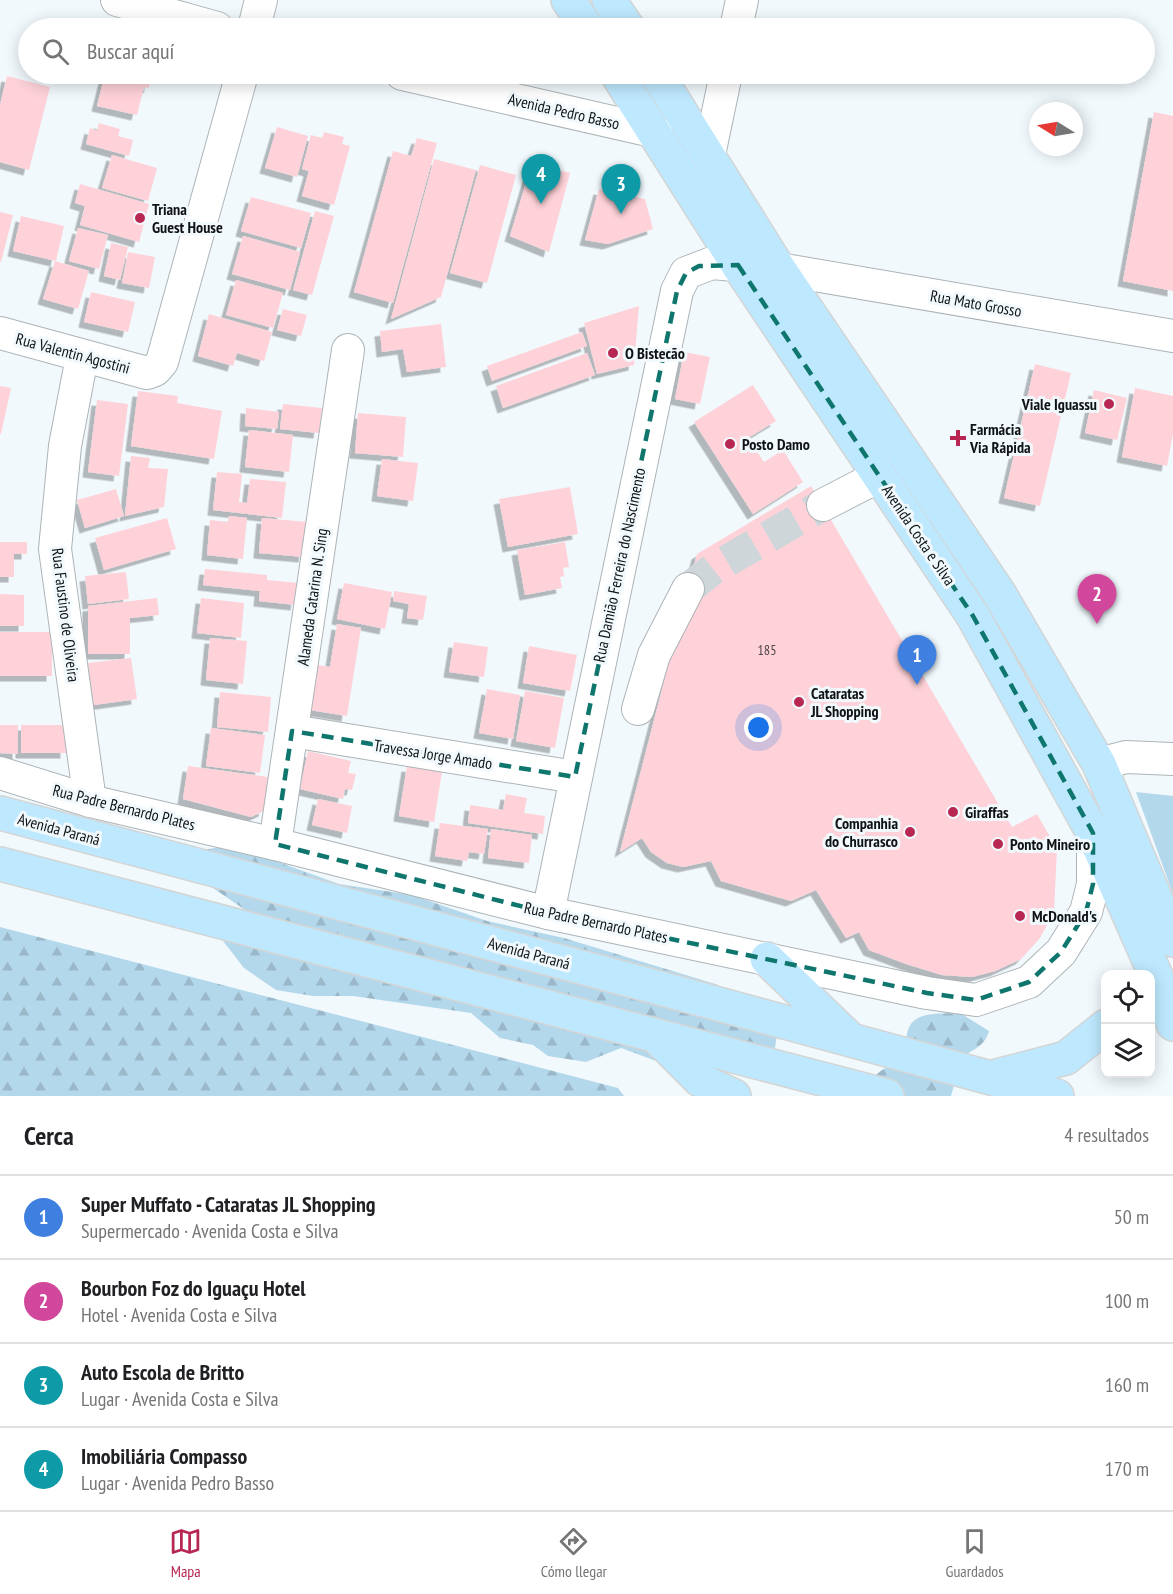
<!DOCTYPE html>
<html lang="es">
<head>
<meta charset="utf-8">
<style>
  body { margin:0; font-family:"PT Sans Narrow",sans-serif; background:#f2f2f2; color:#202124 }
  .controls { position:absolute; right:18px; bottom:18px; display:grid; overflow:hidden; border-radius:12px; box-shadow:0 3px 15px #0003 }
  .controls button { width:54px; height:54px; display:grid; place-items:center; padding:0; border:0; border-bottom:2px solid #e0e0e0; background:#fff; color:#202124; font:30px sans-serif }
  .compass { position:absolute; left:1029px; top:102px; width:54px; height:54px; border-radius:50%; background:#fff; box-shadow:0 3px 15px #0003; rotate:281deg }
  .you { position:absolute; left:759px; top:728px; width:21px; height:21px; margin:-15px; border:4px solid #fff; border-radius:50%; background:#1a73e8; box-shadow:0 0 0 9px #1a73e833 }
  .badge { display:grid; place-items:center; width:39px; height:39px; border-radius:50%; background:#b72751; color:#fff; font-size:20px; font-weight:700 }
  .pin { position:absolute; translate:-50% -50px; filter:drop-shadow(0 2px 3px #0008) }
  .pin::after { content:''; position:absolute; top:32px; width:21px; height:18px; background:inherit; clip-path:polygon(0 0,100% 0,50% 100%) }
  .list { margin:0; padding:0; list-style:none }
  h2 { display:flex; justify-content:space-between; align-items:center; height:78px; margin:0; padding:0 24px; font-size:26px }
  h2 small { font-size:20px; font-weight:400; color:#757577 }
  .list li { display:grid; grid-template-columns:39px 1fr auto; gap:18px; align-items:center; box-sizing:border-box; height:84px; padding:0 24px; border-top:2px solid #e0e0e0 }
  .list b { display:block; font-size:22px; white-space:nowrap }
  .list p { margin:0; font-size:20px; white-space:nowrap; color:#757577 }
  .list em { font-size:20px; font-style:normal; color:#757577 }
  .icon { flex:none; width:33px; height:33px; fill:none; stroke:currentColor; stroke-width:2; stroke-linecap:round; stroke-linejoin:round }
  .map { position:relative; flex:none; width:1173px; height:1096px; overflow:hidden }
  .search { position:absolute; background:#fff; box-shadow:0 3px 15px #0003; left:18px; right:18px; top:18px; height:66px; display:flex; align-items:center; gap:15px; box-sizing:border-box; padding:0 21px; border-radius:33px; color:#757577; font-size:22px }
  .sheet { height:414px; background:#fff }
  nav { display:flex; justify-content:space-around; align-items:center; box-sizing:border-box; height:84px; border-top:2px solid #e0e0e0; background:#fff; font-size:16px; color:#757577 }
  nav a { display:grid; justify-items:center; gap:3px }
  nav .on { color:#b72751 }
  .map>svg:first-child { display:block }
  .forest { fill:url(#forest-firs) }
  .park { fill:#b4d8eb }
  .building { fill:#fed2d8; filter:url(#shadow) }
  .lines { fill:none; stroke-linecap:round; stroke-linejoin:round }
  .minor-tunnel { stroke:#cfd6da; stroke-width:32; stroke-dasharray:32 16; stroke-linecap:butt }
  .minor-casing { stroke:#adb4b7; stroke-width:34 }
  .major-casing { stroke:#d4d5d5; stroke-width:36 }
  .minor { stroke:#fff; stroke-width:32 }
  .major { stroke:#bee8fe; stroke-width:33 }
  .marked { fill:none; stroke:#0f766e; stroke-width:4.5; stroke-dasharray:12 8; stroke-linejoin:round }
  .poi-dot { fill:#b72751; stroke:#f1f9fd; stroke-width:2 }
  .labels { text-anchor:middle; stroke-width:6; stroke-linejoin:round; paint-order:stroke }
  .number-label { font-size:14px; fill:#4c4345 }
  .street-label { font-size:16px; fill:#101314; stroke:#f1f9fd }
  .poi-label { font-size:16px; font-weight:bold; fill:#101314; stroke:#f1f9fd; text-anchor:start }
</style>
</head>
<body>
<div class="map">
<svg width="1173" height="1096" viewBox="0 0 1173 1096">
  <defs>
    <pattern id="forest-firs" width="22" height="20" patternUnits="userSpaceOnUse" patternTransform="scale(1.5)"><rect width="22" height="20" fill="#b4d8eb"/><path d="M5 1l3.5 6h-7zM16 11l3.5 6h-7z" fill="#9ab8c9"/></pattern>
    <filter id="shadow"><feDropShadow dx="-5.5" dy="5.5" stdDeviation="0" flood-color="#0004"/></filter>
  </defs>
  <rect width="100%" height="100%" fill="#f1f9fd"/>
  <g class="forest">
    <path d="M231 845 339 884 412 895 487 921 564 938 712 983 747 996 779 1021 774 1055 694 1068 656 1061 621 1048 586 1062 548 1056 533 1045 500 1038 471 1013 353 996H313L276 990 244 968 220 937 251 914 213 888 192 852Z"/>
    <path d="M0 927 618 1088 624 1096H0Z"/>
    <path d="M960 1013 989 1031C985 1046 974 1049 962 1057L951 1096H870L872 1078C882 1069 899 1061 904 1049 907 1043 906 1036 908 1030 914 1010 943 1014 960 1013Z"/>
  </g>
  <path class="park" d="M1136 792 1173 796V894Z"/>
  <g class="building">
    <path d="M105 74H152L149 88 144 87 137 115 97 106Z"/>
    <path d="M7 76 50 87 29 170 0 162V105Z"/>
    <path d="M1154 112 1173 116V291L1123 281Z"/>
    <path d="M99 123 120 129 118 136 133 140 129 156 86 144 90 128 97 131Z"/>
    <path d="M277 127 308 136 297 177 265 168Z"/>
    <path d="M324 132 344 137 342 144 350 146 334 205 302 196 309 171 302 169 311 135 322 138Z"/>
    <path d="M417 138 437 143 393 303 354 292 393 151 411 156Z"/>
    <path d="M112 155 157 168 148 201 102 188Z"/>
    <path d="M434 159 476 170 441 297 391 319Z"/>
    <path d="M532 163 570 173 549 252 510 236Z"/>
    <path d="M480 165 516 175 487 283 450 273Z"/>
    <path d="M80 184 149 204 139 242 80 225 85 206 75 203Z"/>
    <path d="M599 189 645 199 653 229 608 244 585 240Z"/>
    <path d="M251 197 311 213 301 248 241 231Z"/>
    <path d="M315 211 334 216 312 295 293 290Z"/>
    <path d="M0 212 13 215 1 262H0Z"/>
    <path d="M21 216 64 226 56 261 13 251Z"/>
    <path d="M78 228 108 235 99 269 69 261Z"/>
    <path d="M243 236 300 252 290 290 232 274Z"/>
    <path d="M111 243 128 247 120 280 104 276Z"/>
    <path d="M128 252 155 257 149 288 122 283Z"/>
    <path d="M55 261 89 271 78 309 43 299Z"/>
    <path d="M236 280 283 293 273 328 226 315Z"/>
    <path d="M91 292 135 302 128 332 84 322Z"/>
    <path d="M639 306 634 365 597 374 584 323Z"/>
    <path d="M283 309 307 315 301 336 277 330Z"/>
    <path d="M209 314 272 332 264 361 237 353 233 366 198 356Z"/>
    <path d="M441 324 446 367 407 372 403 349 382 352 380 331Z"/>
    <path d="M582 332 587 346 492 381 487 366Z"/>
    <path d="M684 352 710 357 700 404 675 399Z"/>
    <path d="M587 353 595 375 503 408 496 386Z"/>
    <path d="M1035 364 1071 373 1040 506 1004 498Z"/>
    <path d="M753 385 776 421 748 438 764 462 783 450 803 482 753 514 694 422Z"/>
    <path d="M0 386 11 388 1 434H0Z"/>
    <path d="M1135 388 1173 396V434L1167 466 1122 457Z"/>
    <path d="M1094 390 1127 398 1117 440 1085 433Z"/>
    <path d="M138 391 178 396 177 403 222 411 214 459 131 446Z"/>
    <path d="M97 400 128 404 119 476 88 472Z"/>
    <path d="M283 404 322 408 319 433 280 429Z"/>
    <path d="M246 408 279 412 277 429 245 426Z"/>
    <path d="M358 413 406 417 403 457 355 453Z"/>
    <path d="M249 430 293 435 289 472 245 467Z"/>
    <path d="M131 456 150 458 148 468 168 469 164 507 125 516Z"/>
    <path d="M382 459 418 463 413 501 377 496Z"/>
    <path d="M217 472 242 474 239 502 247 503 250 479 286 482 282 518 213 510Z"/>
    <path d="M811 486 1012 827 1037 814 1057 849 1054 912 1040 938 1021 959 995 971 972 977 942 975 906 964 869 950 859 932 846 938 816 890 791 901 721 881 711 861 683 867 667 863 651 852 642 838 620 852 697 554Z"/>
    <path d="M570 487 578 534 508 547 499 499Z"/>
    <path d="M116 489 124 516 85 528 77 500Z"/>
    <path d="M229 516 247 518 243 559 207 555 210 520 228 522Z"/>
    <path d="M167 518 176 549 104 570 95 538Z"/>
    <path d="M262 518 308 522 304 557 259 553Z"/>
    <path d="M0 542H27V554H14V577H0Z"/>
    <path d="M565 542 569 567 563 568 564 576 560 577 562 588 525 595 517 550Z"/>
    <path d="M205 569 267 575V580L299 583 296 605 259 601 260 591 203 585Z"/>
    <path d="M126 572 129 599 88 604 85 576Z"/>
    <path d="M344 583 392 592 385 629 337 619Z"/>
    <path d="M394 591 427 596 423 620 407 618 409 604 393 601Z"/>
    <path d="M0 594 24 595V626H0Z"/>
    <path d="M157 598 159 615 130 618V654H88V606Z"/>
    <path d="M201 598 244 603 241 638 197 633Z"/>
    <path d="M337 624 361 628 347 716 310 710 317 665 330 667Z"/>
    <rect x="0" y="632" width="52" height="44"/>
    <path d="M210 638 247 641 243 684 206 680Z"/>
    <path d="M454 642 488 647 484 677 449 672Z"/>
    <path d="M529 646 577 655 570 691 523 683Z"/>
    <path d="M131 658 137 699 94 705 88 663Z"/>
    <path d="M487 689 520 695 513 739 479 733Z"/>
    <path d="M525 691 564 698 555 748 516 741Z"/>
    <path d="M220 692 271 697 268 732 217 727Z"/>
    <path d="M0 725H18V754L0 753Z"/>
    <path d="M21 725H65L66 753H21Z"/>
    <path d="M211 728 265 735 260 773 206 766Z"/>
    <path d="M308 751 351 761 348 773 356 774 352 790 345 789 343 799 300 789Z"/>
    <path d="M188 766 268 777 264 811 251 817 183 799Z"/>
    <path d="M407 766 442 772 434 822 399 816Z"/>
    <path d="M506 794 527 798 524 813 545 816 543 834 468 823 470 805 503 810Z"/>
    <path d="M318 799 352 806 347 833 312 825Z"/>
    <path d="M440 823 488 829 484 854 469 852 467 861 435 856Z"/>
    <path d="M491 829 532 835 529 863 488 858Z"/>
  </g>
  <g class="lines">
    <path class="minor-tunnel" d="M688 589 713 569 823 505"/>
    <g class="minor-casing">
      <g id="minor">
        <path d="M117 0 217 28"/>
        <path d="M254 28 261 0"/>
        <path d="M736 28 742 0"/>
        <path d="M402 74 656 132"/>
        <path d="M709 155 726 74"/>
        <path d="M0 333 147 373 155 370 162 362 242 74"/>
        <path d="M82 357 65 446 55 549 90 801"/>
        <path d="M823 505 879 476"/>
        <path d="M638 709 654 655 688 589"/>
        <path d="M292 731 575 777"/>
        <path d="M1099 764 1126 757 1173 759"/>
        <path d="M0 773 90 801 275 844 548 913 927 993 976 1000 1029 982 1061 952 1086 912 1093 884V833"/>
        <path d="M275 844 348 350"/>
        <path d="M548 913 677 291 686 273 712 263 779 269 1173 336"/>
      </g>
    </g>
    <g class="major-casing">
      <g id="major">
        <path d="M568 0 587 28"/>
        <path d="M609 0 628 28"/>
        <path d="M617 74 738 265 973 616 1093 833 1156 976 1173 1024"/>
        <path d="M657 74 779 269 999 593 1099 764 1173 940"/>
        <path d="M0 813 652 986 1057 1096"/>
        <path d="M0 864 887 1096"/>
        <path d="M767 959 850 1039"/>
        <path d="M659 1039 700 1080 734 1096"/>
        <path d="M993 1077 1066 1058 1106 1026"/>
      </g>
    </g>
    <use href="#minor" class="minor"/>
    <use href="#major" class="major"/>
  </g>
  <path class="marked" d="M738 265 973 616 1093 833V884L1086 912 1061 952 1029 982 976 1000 927 993 548 913 275 844 292 731 575 777 677 291 686 273 699 266Z"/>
  <g class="poi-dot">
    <circle cx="140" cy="218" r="6"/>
    <circle cx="613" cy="353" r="6"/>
    <circle cx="1109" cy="404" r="6"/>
    <path d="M955 429h6v6h6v6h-6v6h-6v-6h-6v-6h6z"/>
    <circle cx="730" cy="444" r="6"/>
    <circle cx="799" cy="702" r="6"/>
    <circle cx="953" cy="812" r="6"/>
    <circle cx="910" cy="832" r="6"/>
    <circle cx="998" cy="844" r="6"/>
    <circle cx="1020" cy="916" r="6"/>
  </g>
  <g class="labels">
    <g class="number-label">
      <text x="767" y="655">185</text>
    </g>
    <g class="street-label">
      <text transform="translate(564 111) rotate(13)" y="6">Avenida Pedro Basso</text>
      <text transform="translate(976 303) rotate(10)" y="6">Rua Mato Grosso</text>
      <text transform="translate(73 353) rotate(15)" y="6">Rua Valentin Agostini</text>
      <text transform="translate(919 535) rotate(56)" y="6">Avenida Costa e Silva</text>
      <text transform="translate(619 565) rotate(-78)" y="6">Rua Damião Ferreira do Nascimento</text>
      <text transform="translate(312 597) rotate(-82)" y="6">Alameda Catarina N. Sing</text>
      <text transform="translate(66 615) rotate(83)" y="6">Rua Faustino de Oliveira</text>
      <text transform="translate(433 754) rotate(9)" y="6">Travessa Jorge Amado</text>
      <text transform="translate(124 807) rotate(14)" y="6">Rua Padre Bernardo Plates</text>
      <text transform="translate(59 829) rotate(15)" y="6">Avenida Paraná</text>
      <text transform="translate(596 922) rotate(12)" y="6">Rua Padre Bernardo Plates</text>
      <text transform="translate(529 953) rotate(15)" y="6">Avenida Paraná</text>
    </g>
    <g class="poi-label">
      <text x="152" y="215">Triana<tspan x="152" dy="18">Guest House</tspan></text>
      <text x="625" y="359">O Bistecão</text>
      <text x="1097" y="410" text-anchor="end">Viale Iguassu</text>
      <text x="970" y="435">Farmácia<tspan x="970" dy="18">Via Rápida</tspan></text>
      <text x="742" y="450">Posto Damo</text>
      <text x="811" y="699">Cataratas<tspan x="811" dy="18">JL Shopping</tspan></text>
      <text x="965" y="818">Giraffas</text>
      <text x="898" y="829" text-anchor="end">Companhia<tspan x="898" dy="18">do Churrasco</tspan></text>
      <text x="1010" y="850">Ponto Mineiro</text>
      <text x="1032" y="922">McDonald's</text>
    </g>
  </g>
</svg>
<div class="controls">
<button><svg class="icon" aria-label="locate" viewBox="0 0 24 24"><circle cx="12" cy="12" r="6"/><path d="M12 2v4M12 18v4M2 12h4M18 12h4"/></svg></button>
<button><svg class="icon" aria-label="layers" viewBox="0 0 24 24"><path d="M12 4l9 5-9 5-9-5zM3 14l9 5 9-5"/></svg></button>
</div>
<svg class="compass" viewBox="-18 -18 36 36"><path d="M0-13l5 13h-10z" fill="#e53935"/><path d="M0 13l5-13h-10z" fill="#757577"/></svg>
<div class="you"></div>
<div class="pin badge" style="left:917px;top:685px;background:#3f7fe0">1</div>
<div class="pin badge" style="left:1097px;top:624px;background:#d1479c">2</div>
<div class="pin badge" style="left:621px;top:214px;background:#0f9aa8">3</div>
<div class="pin badge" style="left:541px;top:204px;background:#0f9aa8">4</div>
<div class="search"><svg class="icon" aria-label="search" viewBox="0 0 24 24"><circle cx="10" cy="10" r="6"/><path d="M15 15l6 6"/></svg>Buscar aquí</div>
</div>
<section class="sheet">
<h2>Cerca<small>4 resultados</small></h2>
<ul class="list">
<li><span class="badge" style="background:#3f7fe0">1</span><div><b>Super Muffato - Cataratas JL Shopping</b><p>Supermercado · Avenida Costa e Silva</p></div><em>50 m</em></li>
<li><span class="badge" style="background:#d1479c">2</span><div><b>Bourbon Foz do Iguaçu Hotel</b><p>Hotel · Avenida Costa e Silva</p></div><em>100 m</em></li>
<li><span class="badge" style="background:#0f9aa8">3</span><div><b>Auto Escola de Britto</b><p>Lugar · Avenida Costa e Silva</p></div><em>160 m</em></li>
<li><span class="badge" style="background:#0f9aa8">4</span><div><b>Imobiliária Compasso</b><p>Lugar · Avenida Pedro Basso</p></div><em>170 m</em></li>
</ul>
</section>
<nav>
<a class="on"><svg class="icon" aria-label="map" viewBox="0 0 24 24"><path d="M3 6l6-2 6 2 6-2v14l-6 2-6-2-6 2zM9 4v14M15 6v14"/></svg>Mapa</a>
<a><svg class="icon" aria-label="directions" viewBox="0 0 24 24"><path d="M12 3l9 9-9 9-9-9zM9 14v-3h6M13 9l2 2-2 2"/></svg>Cómo llegar</a>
<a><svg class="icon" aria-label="saved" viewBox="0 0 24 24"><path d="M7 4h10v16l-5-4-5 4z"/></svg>Guardados</a>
</nav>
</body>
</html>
